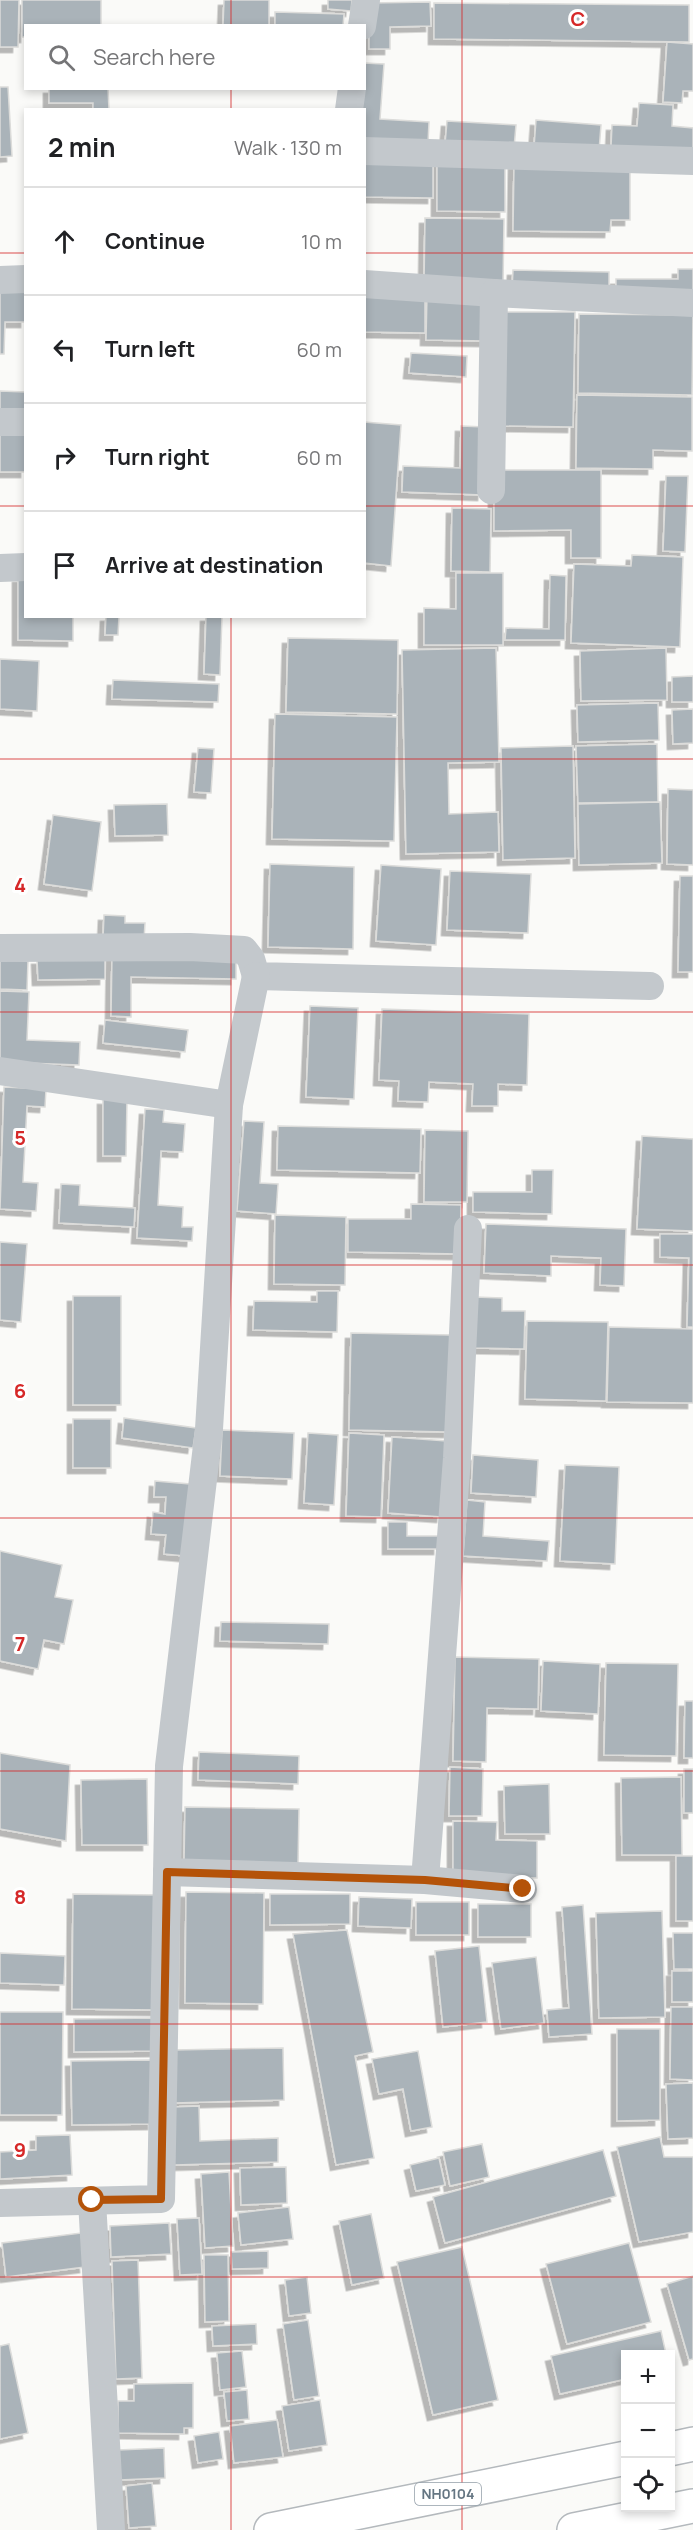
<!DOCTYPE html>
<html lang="en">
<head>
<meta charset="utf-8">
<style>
  body { margin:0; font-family:Manrope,sans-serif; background:#f2f2f2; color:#202124 }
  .controls { position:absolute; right:18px; bottom:18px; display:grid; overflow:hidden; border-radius:0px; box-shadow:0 3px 9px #0003 }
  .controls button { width:54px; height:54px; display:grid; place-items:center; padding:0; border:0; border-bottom:2px solid #e0e0e0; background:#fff; color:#202124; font:30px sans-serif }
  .stop { position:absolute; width:18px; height:18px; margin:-14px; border:4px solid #b45309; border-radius:50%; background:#fff }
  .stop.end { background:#b45309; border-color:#fff; box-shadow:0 2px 6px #0008 }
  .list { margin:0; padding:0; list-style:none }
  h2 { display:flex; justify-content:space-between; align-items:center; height:78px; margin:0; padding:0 24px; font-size:26px }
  h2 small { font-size:20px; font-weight:400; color:#757577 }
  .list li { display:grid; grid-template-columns:39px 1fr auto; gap:18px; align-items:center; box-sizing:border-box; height:108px; padding:0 24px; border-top:2px solid #e0e0e0 }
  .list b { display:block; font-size:22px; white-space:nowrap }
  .list em { font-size:20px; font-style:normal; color:#757577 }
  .icon { flex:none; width:33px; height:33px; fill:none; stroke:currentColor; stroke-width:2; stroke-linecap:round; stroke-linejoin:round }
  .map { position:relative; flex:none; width:693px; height:2530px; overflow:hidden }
  .search { position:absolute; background:#fff; box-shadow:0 3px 9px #0003; left:24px; top:24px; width:342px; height:66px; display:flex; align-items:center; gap:15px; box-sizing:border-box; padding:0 21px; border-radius:0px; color:#757577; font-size:22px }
  .panel { position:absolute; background:#fff; box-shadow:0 3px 9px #0003; left:24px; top:108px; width:342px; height:510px; border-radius:0px }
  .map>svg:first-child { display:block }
  .building { fill:#aab3b9; stroke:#dcdcda; stroke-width:1.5; filter:url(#shadow) }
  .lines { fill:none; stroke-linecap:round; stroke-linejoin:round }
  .trunk-casing { stroke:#b4b9bd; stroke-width:36 }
  .minor { stroke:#c3c8cc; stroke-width:28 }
  .trunk { stroke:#fff; stroke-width:33 }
  .route { stroke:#b45309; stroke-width:8 }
  .grid { fill:none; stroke:#d62828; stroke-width:1.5; stroke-opacity:0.55 }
  .labels { text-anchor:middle; stroke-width:6; stroke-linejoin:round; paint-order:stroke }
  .shield { fill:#fff; stroke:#939fa8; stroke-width:1.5 }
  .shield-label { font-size:14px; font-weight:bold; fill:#657683 }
  .grid-label { font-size:20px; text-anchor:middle; font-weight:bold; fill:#d62828; stroke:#fff; stroke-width:6; stroke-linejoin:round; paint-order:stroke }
</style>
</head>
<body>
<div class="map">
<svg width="693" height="2530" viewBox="0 0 693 2530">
  <defs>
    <filter id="shadow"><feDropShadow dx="-5.5" dy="5.5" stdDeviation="0" flood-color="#0004"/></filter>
  </defs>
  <rect width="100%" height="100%" fill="#fafaf8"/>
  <g class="building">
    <path d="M0 0H19L18 47H0Z"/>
    <path d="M22 0H101V26H26V37H22Z"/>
    <path d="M224 0H269V26H223Z"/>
    <path d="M328 0H352L351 11 328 9Z"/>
    <path d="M430 2 431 26 390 27V49H369V3Z"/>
    <path d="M434 3 689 5V42L434 39Z"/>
    <path d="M275 12 344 14 343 26H275Z"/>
    <path d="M667 42 693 44V91H683L682 103 663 102Z"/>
    <path d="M364 63 384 64 380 119 429 122 428 143 364 139V110H355L364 88Z"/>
    <path d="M0 87H8L12 156 0 157Z"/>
    <path d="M49 88H108L109 110H93V103H49Z"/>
    <path d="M639 103 673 105 672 126 693 128V152L611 147 612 125 637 126Z"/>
    <path d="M536 120 601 125 599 151 534 147Z"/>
    <path d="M447 121 516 125 514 148 445 144Z"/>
    <path d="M364 158 433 159V198L364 197Z"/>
    <path d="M437 160 505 161V212L437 211Z"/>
    <path d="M514 164 630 165V220H611L610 232 513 231Z"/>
    <path d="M425 218 504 219 503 286 424 285Z"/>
    <path d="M678 269H693V299L616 298V279H678Z"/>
    <path d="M513 270 609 272V292L512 290Z"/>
    <path d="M0 289H26V322H5L4 354H0Z"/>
    <path d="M364 293 425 294V333L364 332Z"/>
    <path d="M427 294H487V341L426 340Z"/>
    <path d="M503 312H575L573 427 502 426Z"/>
    <path d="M579 314 693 315 692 395 578 393Z"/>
    <path d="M411 353 467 356 466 377 409 373Z"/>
    <path d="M0 391 26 392V412H0Z"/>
    <path d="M577 395 692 397V451L653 450V469L576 468Z"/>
    <path d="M364 422 401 425 391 566 364 563Z"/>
    <path d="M461 426 485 427 483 495 402 492 403 466 460 468Z"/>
    <rect x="0" y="434" width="26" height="38"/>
    <path d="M494 470H601V558H571V530L494 531Z"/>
    <path d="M666 476H688L685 552 663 551Z"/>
    <path d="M452 508 491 509 490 572 451 571Z"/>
    <path d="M632 555 683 557 680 647 571 643 574 564 631 566Z"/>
    <path d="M456 573H503V645H424V608L456 609Z"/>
    <path d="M550 575 566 576 565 640H505L506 628 549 629Z"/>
    <path d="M18 577H26V616H73V641L18 640Z"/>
    <path d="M106 616H119L118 635H105Z"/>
    <path d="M206 616H222L220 675 204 674Z"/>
    <path d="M288 638 398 640 397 714 286 712Z"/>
    <path d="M496 648 499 762 448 763 449 814 498 812 499 852 406 854 402 650Z"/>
    <path d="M666 648 667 700 581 701 580 651Z"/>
    <path d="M0 659 39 661 37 711 0 709Z"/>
    <path d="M693 676V702H672V677Z"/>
    <path d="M113 680 219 684 218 702 112 699Z"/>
    <path d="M658 703 659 740 578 742 577 705Z"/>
    <path d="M693 709V743L673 744 672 710Z"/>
    <path d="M275 714 397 717 394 841 272 839Z"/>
    <path d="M657 744 658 802 578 803 576 746Z"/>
    <path d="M573 746 575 858 503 860 501 748Z"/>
    <path d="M198 748 214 749 211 793 194 792Z"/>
    <path d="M668 789 693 790V865L667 864Z"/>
    <path d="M660 802 662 863 579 865 578 804Z"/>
    <path d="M167 804 168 835 115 836 114 805Z"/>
    <path d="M53 815 101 822 92 891 44 884Z"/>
    <path d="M270 864 354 867 353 949 268 947Z"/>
    <path d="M381 865 441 869 436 945 376 941Z"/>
    <path d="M450 871 531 874 528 933 447 930Z"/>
    <path d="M680 876H693V972H678Z"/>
    <path d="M104 915 125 916V923H145L144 940 103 938Z"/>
    <path d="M112 955 236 959V979L131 977V1017L111 1016Z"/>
    <path d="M37 959H105V979L38 980Z"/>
    <path d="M0 960 28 961 27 990 0 989Z"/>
    <path d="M0 991 29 992 27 1040 80 1042 79 1065 0 1062Z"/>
    <path d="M310 1006 358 1008 354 1099 306 1097Z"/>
    <path d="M382 1009 529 1014 527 1085 498 1084V1106H472L473 1084 429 1082 428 1102 398 1101 399 1081 379 1080Z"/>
    <path d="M105 1020 188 1030 185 1052 103 1043Z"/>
    <path d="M4 1087 46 1089 45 1107 27 1106 23 1182 38 1183 36 1211 0 1209Z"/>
    <path d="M103 1099 127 1100 126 1156H103Z"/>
    <path d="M145 1109 164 1110 163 1122 185 1124 183 1152 161 1151 158 1205 183 1207 182 1227H193L192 1241 137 1238Z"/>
    <path d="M244 1121 264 1122 260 1183 278 1184 276 1214 237 1211Z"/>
    <path d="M278 1126 421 1129 420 1173 277 1170Z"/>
    <path d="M425 1130 468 1131 467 1202H424Z"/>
    <path d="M642 1136 693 1139V1231L637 1229Z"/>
    <path d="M532 1170H553L552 1214 473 1212V1192H532Z"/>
    <path d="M61 1184 80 1185 79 1205 135 1208 134 1227 59 1223Z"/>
    <path d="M411 1204 461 1205 460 1254 348 1252V1219H411Z"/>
    <path d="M275 1215 346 1217 345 1285 274 1284Z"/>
    <path d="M486 1224 626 1229 624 1286 600 1285 601 1258 551 1256V1276L484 1273Z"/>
    <path d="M660 1234H693V1327H687L689 1258 660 1257Z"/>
    <path d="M0 1242 27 1244 21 1322 0 1320Z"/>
    <path d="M317 1291H338L337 1332 253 1330 254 1301 317 1302Z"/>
    <rect x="73" y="1296" width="48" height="109"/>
    <path d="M475 1297 502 1298V1311H525L524 1349 474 1348Z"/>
    <path d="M527 1321 608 1322 606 1401 525 1399Z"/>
    <path d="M609 1327 693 1329V1403L607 1402Z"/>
    <path d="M351 1333 451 1335 449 1432 349 1430Z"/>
    <path d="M124 1418 196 1428 193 1448 122 1438Z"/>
    <rect x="73" y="1419" width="38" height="49"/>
    <path d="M222 1430 294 1433 292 1479 220 1476Z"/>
    <path d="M308 1433 338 1435 334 1505 304 1503Z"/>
    <path d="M349 1433 384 1435 381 1517 346 1516Z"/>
    <path d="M392 1437 447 1441 442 1517 388 1513Z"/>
    <path d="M473 1455 538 1460 536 1497 471 1493Z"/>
    <path d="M565 1465 619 1467 615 1564 560 1561Z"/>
    <path d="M155 1481 190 1484 185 1556 164 1554 166 1535 151 1534 153 1512 165 1514 166 1497H154Z"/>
    <path d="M467 1500 485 1502 483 1536 549 1541 547 1561 463 1556Z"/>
    <path d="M388 1522H407V1536H439V1549H388Z"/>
    <path d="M0 1551 62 1565 55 1597 73 1600 64 1644 44 1640 38 1669 0 1661Z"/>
    <path d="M221 1622 329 1624 328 1644 220 1641Z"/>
    <path d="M455 1657 539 1659 538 1709 487 1708 486 1762 453 1761Z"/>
    <path d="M543 1661 600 1664 598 1714 541 1711Z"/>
    <path d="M606 1663 678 1664 676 1756 604 1755Z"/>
    <path d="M685 1701H693V1758H684Z"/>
    <path d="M199 1752 299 1756 298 1784 198 1780Z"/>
    <path d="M0 1753 70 1765 66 1841 0 1829Z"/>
    <path d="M450 1767 483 1769 482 1816H449Z"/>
    <rect x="684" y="1769" width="9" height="44"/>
    <path d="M681 1777 682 1855H622L621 1778Z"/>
    <path d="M147 1779 148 1845H82L81 1780Z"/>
    <path d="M549 1784 550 1834H505L504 1786Z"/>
    <path d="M185 1807 299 1809 298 1865 184 1863Z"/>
    <path d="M453 1821 497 1822 496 1840 537 1841V1878L453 1877Z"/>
    <rect x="676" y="1856" width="17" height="65"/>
    <path d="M186 1892 264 1893 263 2004 185 2003Z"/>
    <path d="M73 1894 159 1895 158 2010 72 2009Z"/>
    <path d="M270 1894H350V1924L270 1925Z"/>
    <path d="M359 1897 412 1899 411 1928 358 1926Z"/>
    <rect x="416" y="1902" width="53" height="33"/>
    <rect x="478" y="1904" width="53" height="33"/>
    <path d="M583 1905 592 2034 549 2037 547 2010 569 2008 562 1907Z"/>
    <path d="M662 1911 665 2017 599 2018 596 1913Z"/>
    <path d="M347 1930 373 2052 355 2056 374 2158 336 2165 293 1934Z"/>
    <path d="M673 1933H693V1969H674Z"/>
    <path d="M479 1946 487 2022 443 2027 435 1951Z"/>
    <path d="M0 1953 65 1956 64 1985 0 1983Z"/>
    <path d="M536 1957 544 2023 501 2029 492 1963Z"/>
    <rect x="672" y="1971" width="21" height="31"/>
    <path d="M671 2007H693V2080L670 2079Z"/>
    <path d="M0 2012H63L62 2115H0Z"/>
    <path d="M156 2018 157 2051 74 2052V2019Z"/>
    <path d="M617 2029H660V2120L617 2121Z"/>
    <path d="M283 2048 284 2100 174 2103 173 2050Z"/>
    <path d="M418 2051 432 2127 411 2131 403 2089 379 2094 372 2059Z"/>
    <path d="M152 2060 153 2124 72 2125 71 2061Z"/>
    <path d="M693 2083V2138L668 2139 666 2084Z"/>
    <path d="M199 2106 200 2141 278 2138V2162L174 2165 172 2107Z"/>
    <path d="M70 2135 72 2175 0 2179V2152L36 2150V2136Z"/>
    <path d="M660 2137 664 2157H693V2232L639 2242 617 2147Z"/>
    <path d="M482 2144 489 2177 450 2186 443 2152Z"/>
    <path d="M603 2150 616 2196 445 2243 433 2197Z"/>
    <path d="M439 2158 445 2185 416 2191 410 2165Z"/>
    <path d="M286 2167 287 2203 241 2205 240 2168Z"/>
    <path d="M229 2172 233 2246 205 2248 201 2174Z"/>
    <path d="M289 2207 293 2239 241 2245 238 2213Z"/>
    <path d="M371 2214 384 2278 352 2285 339 2221Z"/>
    <path d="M199 2218 202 2274 180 2275 177 2219Z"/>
    <path d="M169 2223 171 2254 111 2257 110 2226Z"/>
    <path d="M81 2233 85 2267 6 2277 2 2243Z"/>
    <path d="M629 2243 651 2322 567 2344 546 2264Z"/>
    <path d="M462 2247 498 2400 433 2415 397 2262Z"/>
    <path d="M268 2251V2268L232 2269 231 2252Z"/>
    <path d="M204 2255H228L229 2321 205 2322Z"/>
    <path d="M138 2260 142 2378 116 2379 112 2261Z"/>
    <path d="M693 2276V2359L689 2360 667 2284Z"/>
    <path d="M307 2277 311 2313 289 2316 285 2280Z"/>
    <path d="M308 2320 319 2396 294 2400 283 2324Z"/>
    <path d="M256 2324 257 2344 213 2346 212 2326Z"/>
    <path d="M661 2331 666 2354H626V2379L560 2394 551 2356Z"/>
    <path d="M9 2344 28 2433 0 2439V2346Z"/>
    <path d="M242 2351 246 2387 220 2390 217 2353Z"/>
    <path d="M193 2383V2428H184V2434L118 2433V2401H134V2384Z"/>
    <path d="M247 2390 249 2419 227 2421 224 2392Z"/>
    <path d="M320 2400 327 2445 289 2451 282 2406Z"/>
    <path d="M277 2420 283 2457 234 2463 230 2426Z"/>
    <path d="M219 2432 223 2459 198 2463 194 2436Z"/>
    <path d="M164 2448 165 2478 119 2480 118 2450Z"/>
    <path d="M152 2483 156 2526 129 2528 126 2486Z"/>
  </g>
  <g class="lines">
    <g class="trunk-casing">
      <g id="trunk">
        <path d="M670 2449 693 2444"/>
        <path d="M271 2530 626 2458"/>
        <path d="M574 2530 693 2506"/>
      </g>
    </g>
    <g class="minor">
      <path d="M362 26 366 0"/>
      <path d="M349 110 352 88"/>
      <path d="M364 151 693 161"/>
      <path d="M0 280 26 279"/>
      <path d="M364 284 494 293"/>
      <path d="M0 422H26"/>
      <path d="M491 490 494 293 693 303"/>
      <path d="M0 568 26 567"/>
      <path d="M0 948 190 947 244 950 251 959 256 976 650 986"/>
      <path d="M0 1071 229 1105"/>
      <path d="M167 1872 425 1880 523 1889"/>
      <path d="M425 1880 457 1458 468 1229"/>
      <path d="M92 2201 111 2530"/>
      <path d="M0 2203 161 2199 169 1766 209 1429 229 1105 256 976"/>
    </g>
    <use href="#trunk" class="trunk"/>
  </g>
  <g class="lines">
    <path class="route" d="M92 2200 161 2199 167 1872 425 1880 523 1889"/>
  </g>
  <path class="grid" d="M231 0V26M462 0V2530M231 88V110M0 253H26M364 253H693M0 506H26M364 506H693M231 616V2530M0 759H693M0 1012H693M0 1265H693M0 1518H693M0 1771H693M0 2024H693M0 2277H693"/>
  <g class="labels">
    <rect class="shield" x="415" y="2483" width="66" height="22" rx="4.5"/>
    <g class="shield-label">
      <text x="448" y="2499">NH0104</text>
    </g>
  </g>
  <g class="grid-label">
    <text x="578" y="26">C</text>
    <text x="20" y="892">4</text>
    <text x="20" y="1145">5</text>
    <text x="20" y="1398">6</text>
    <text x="20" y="1651">7</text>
    <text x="20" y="1904">8</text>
    <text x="20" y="2157">9</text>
  </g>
</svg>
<div class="controls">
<button>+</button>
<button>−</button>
<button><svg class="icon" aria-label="locate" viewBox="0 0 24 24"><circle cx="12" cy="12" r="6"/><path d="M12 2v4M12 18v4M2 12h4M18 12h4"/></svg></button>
</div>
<div class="stop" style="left:92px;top:2200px"></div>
<div class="stop end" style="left:523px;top:1889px"></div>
<div class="search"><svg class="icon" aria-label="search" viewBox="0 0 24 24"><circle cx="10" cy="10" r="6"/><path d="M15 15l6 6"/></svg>Search here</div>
<section class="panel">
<h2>2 min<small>Walk · 130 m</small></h2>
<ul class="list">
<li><svg class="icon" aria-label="ahead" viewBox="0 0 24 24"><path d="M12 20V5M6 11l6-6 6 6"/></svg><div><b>Continue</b></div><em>10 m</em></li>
<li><svg class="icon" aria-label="left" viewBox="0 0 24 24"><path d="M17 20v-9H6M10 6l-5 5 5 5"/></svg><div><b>Turn left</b></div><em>60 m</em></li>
<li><svg class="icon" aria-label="right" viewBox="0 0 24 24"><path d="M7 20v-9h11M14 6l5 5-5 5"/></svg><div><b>Turn right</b></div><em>60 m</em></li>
<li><svg class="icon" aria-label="arrive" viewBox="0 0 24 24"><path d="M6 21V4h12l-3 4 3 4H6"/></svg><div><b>Arrive at destination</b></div></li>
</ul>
</section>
</div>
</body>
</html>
